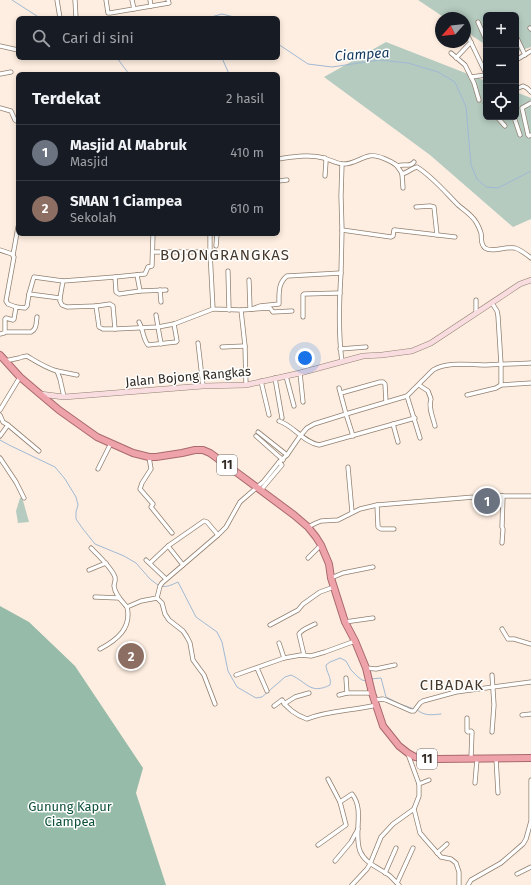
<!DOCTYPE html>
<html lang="id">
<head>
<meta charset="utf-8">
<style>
  body { margin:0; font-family:"Fira Sans",sans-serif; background:#242831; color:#f1f3f6 }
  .controls { position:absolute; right:12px; top:12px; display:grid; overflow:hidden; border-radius:6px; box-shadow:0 2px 6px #0003 }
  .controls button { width:36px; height:36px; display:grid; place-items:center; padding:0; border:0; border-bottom:1px solid #363941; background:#171b24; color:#f1f3f6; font:20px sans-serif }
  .compass { position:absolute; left:435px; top:12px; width:36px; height:36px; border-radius:50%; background:#171b24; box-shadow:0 2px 6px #0003; rotate:243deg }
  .you { position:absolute; left:305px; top:358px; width:14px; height:14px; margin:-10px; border:3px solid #fff; border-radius:50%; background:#1a73e8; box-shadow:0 0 0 6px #1a73e833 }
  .badge { display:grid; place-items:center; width:26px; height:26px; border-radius:50%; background:#d29194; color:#fff; font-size:13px; font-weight:700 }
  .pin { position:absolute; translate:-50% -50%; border:2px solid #fff; box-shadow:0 1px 4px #0006 }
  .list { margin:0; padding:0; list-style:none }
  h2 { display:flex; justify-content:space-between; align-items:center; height:52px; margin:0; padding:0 16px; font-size:17px }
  h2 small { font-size:13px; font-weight:400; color:#9ea1a6 }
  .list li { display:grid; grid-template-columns:26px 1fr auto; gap:12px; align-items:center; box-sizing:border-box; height:56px; padding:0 16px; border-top:1px solid #363941 }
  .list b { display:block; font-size:15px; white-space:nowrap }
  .list p { margin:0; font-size:13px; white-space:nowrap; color:#9ea1a6 }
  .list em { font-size:13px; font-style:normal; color:#9ea1a6 }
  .icon { flex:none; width:22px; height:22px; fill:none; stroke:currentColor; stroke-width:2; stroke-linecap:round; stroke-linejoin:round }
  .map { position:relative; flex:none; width:531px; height:885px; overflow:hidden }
  .search { position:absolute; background:#171b24; box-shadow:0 2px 6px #0003; left:16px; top:16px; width:264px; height:44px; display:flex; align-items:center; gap:10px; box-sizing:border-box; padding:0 14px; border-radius:6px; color:#9ea1a6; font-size:15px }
  .panel { position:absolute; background:#171b24; box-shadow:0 2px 6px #0003; left:16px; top:72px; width:264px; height:164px; border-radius:6px }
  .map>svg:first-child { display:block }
  .green { fill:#b5cbc0 }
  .forest { fill:#97bba9 }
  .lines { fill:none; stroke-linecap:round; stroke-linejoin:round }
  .stream { stroke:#a0b9d3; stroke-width:1 }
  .minor-casing { stroke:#918171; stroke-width:5 }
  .secondary-casing { stroke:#918171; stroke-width:6 }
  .trunk-casing { stroke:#a9696d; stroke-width:8 }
  .minor { stroke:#fff; stroke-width:3.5 }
  .secondary { stroke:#f8dcdf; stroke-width:5 }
  .trunk { stroke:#eea2aa; stroke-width:6 }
  .labels { text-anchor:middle; stroke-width:3; stroke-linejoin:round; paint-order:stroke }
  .shield { fill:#fff; stroke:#706b66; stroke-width:1 }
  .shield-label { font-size:12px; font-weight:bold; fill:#322b24 }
  .street-label { font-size:13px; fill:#322b24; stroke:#fff }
  .park-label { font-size:13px; fill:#0e5139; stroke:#fff }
  .water-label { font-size:14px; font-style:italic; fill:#14395e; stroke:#fff }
  .quarter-label { font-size:15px; letter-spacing:1px; fill:#46382a; stroke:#fff }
</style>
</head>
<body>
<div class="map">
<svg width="531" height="885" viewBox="0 0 531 885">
  <rect width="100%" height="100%" fill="#feeee1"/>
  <g class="green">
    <path d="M418 0H531V47L516 52V15H486V45L465 31V18H445Z"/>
    <path d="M386 42 486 81V117H516V92L531 98V219L513 227 430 155 324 77Z"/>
    <path d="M22 497 29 522 18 523 16 511 20 498Z"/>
  </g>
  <path class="forest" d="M0 606 29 622 75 666 143 768 136 793 166 885H0Z"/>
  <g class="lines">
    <g class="stream">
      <path d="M12 0 40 18"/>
      <path d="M211 18V17L222 14 238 18"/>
      <path d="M278 44 308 64 332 67 379 60 408 63 438 72 455 82 466 107 471 165 477 179 486 187 498 188 531 171"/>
      <path d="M117 58 129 74"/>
      <path d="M222 58 229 74"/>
      <path d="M0 440 9 445 55 467 65 479 76 497 78 505 76 512V519L83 529 95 544 124 556 136 563 150 579 158 585"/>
      <path d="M161 586C167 588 173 584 178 582L196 617 217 632 222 642 228 671 237 687 256 698 262 697 285 677 291 675C307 682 310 695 330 685 332 678 326 672 326 665L330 662 340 658 346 661 351 670 358 677 362 680 366 681"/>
      <path d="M371 679 381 678 386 697 400 704 414 709"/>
      <path d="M417 710C425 716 431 715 441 714"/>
    </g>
    <g class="minor-casing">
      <g id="minor">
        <path d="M57 0 60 18"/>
        <path d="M75 0 76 18"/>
        <path d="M106 0 108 13H110L169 3 168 0"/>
        <path d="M132 0 134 9"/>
        <path d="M150 0 151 6"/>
        <path d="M478 22 486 40"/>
        <path d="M530 28 531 29"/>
        <path d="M465 30 486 74"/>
        <path d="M516 36 525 55"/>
        <path d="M0 46 18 50"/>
        <path d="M451 53 465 65 474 83 479 100"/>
        <path d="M456 58 471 42"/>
        <path d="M516 60 531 51"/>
        <path d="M0 74 11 72"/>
        <path d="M471 77 486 75"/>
        <path d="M516 89 523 86 527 88 531 92"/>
        <path d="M486 103H485L486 104"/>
        <path d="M531 103 522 108 528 135 529 136 531 135"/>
        <path d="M0 108 11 111 15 120 18 122"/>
        <path d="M497 117 505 126"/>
        <path d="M514 117 520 135"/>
        <path d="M325 158 326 161 325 176"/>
        <path d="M278 159C293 157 309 154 324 158 330 160 336 163 342 164 352 165 360 158 369 156 376 154 392 161 397 166 399 169 401 171 402 174 407 173 412 168 417 167 433 177 445 192 458 205 464 210 472 215 476 222 478 225 480 230 481 233 482 238 480 244 485 248 492 253 506 246 515 248 521 250 526 254 531 258"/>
        <path d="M395 164 398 166C404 163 410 168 414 162"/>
        <path d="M402 174 403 188"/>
        <path d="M278 181 287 180"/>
        <path d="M416 207 430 206 434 207 437 235"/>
        <path d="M342 230 391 237 393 236 394 230H395L455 237"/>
        <path d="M210 234V252L213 309 241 310 245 346 246 385"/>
        <path d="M216 246 217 234"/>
        <path d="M0 250 12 254 14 257 6 301 8 304 16 307"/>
        <path d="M153 252H210"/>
        <path d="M13 255 18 227"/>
        <path d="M228 271 229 310"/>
        <path d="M341 273 342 230 341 196 342 164"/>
        <path d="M137 275 140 291"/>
        <path d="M115 277 145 274 148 267 152 266 153 234"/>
        <path d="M249 280 250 309"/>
        <path d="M160 290 161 302"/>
        <path d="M29 294 33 280 34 277 63 281"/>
        <path d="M60 298 63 281 115 277 116 292 119 294 140 291 166 290"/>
        <path d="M476 300V313"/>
        <path d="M492 303 497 311 498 316 501 364V385L531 383"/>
        <path d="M96 306 110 304 113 306 115 329"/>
        <path d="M252 309 260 306 279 304C279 293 278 283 287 276L341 273C339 303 338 332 342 362"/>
        <path d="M241 310 270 308 273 312 292 311"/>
        <path d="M156 315 158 327 161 344"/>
        <path d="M303 317V295L304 294 340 293"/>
        <path d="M139 322C143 329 143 339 148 345L176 342 177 341 174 324"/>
        <path d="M5 332H31C37 329 36 323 37 317"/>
        <path d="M0 334 4 333 5 332V319L6 318 13 320 14 319 16 307 25 308 27 306 29 294 60 298V301L62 305 67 307 96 306 99 327 103 329H115L158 327 174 324 213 309"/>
        <path d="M198 343 203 386"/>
        <path d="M222 347 245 346"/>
        <path d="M340 349 366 347"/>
        <path d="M5 361 19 358 22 357 27 356C37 362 46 368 57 371L60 379 64 397"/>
        <path d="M57 371 77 375"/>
        <path d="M300 373 303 402"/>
        <path d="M286 376 294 406"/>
        <path d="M275 378 282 418"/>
        <path d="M261 381 269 415"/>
        <path d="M419 385 428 391 431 399C428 408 433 417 435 426"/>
        <path d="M339 388 346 414 353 436"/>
        <path d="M341 393 380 382H383L385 384 386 402"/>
        <path d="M467 395 492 389 496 388 501 385"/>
        <path d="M407 396 420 438"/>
        <path d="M0 410 20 377"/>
        <path d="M0 415 3 422 8 425 0 436"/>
        <path d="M279 421C294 426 303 442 319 445L415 418"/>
        <path d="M393 424 398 442"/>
        <path d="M8 425 39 451"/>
        <path d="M258 432 287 455"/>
        <path d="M256 436 283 460"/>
        <path d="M149 457 151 469 142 483 140 489 153 504 151 507 172 533"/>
        <path d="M0 458 16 482 24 498"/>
        <path d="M348 467 352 512"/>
        <path d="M98 469 111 443"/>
        <path d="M261 490 282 465 279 462"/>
        <path d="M377 505 378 527 381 529H394"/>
        <path d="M308 527 316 523 321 521 338 520 360 509 377 505 474 497 490 494 503 496H531"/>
        <path d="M502 543 503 529 502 527 503 496"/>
        <path d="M168 546 183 565"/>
        <path d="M91 548C98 555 112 568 115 577 116 581 114 583 114 586 115 595 122 601 127 607"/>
        <path d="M308 558 321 545"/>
        <path d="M146 560 166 579"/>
        <path d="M150 563 168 546 204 521 207 522 218 535"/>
        <path d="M89 570 106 563"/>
        <path d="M331 578 343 573 373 567"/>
        <path d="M95 597 119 598"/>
        <path d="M157 598 162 603 165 614 169 620 183 631 187 637 190 643 193 660 204 675 215 704"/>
        <path d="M345 622 373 618"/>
        <path d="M270 625 298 610 303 604 320 592 334 587"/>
        <path d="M502 629 508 639H514L531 644"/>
        <path d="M279 643 284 658"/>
        <path d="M100 649C117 640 132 628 127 607L141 601 157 598 160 586 162 583 218 535 226 527 240 502 263 482 279 462 287 455 300 436 307 428 314 424 346 414 407 396 433 370C447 361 470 365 486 365 501 364 516 364 531 363"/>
        <path d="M304 655 299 634C302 629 309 627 315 624"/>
        <path d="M257 668 267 691"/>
        <path d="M366 668 376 669 395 665"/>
        <path d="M236 675 284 658 301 655 311 656 325 652 355 641"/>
        <path d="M346 678 347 693"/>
        <path d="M339 695 347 693H372"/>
        <path d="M374 700 383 699 386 700 411 711H414L420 703 423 701 456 692 531 682"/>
        <path d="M284 704 295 697 309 693"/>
        <path d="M274 706 282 700C288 710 296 715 307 719 329 710 353 711 376 705"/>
        <path d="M522 715 531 714"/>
        <path d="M467 718V731L468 732 471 731 472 732 471 758"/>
        <path d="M492 732 494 705 492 675"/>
        <path d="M496 758 498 793"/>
        <path d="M475 783 477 759"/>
        <path d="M419 784 429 780"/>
        <path d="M340 802 352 794C365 810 353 833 360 851 365 864 380 868 390 876 393 879 396 882 399 885"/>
        <path d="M414 809 420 833 426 840 441 857 451 859 456 863 459 872V885"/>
        <path d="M318 845 346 825 340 802 328 779"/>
        <path d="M437 853 447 844"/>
        <path d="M335 861 351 842 358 829"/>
        <path d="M385 873 396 848"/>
        <path d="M517 874 531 867"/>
        <path d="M397 883 413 848"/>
        <path d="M352 885 367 869 370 864 381 837 393 824 414 809 419 796V784L408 754"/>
        <path d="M468 885 471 880 501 863 523 844 526 839 531 821V780"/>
      </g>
    </g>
    <g class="secondary-casing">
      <path id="secondary" d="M40 394 64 397 203 386 246 385 300 373 363 356 382 355 412 351 431 343 520 284 531 280"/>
    </g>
    <g class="trunk-casing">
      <path id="trunk" d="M0 355 20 377 40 394 59 410 97 437 133 453 149 457H156L182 453 195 450H203L210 453 232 469 294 515 308 527 316 537 321 545 329 564 331 578 345 622 355 641 366 668 372 693 383 726 399 746 408 753 415 757 436 759 531 758"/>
    </g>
    <use href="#minor" class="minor"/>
    <use href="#secondary" class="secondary"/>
    <use href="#trunk" class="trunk"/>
  </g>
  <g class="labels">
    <g class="shield">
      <rect x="217" y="455" width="20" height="20" rx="3"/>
      <rect x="417" y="749" width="20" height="20" rx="3"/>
    </g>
    <g class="shield-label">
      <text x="227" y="469">11</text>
      <text x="427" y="763">11</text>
    </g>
    <g class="street-label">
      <text transform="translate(188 376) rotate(-5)" y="5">Jalan Bojong Rangkas</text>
    </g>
    <g class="park-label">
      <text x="70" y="811">Gunung Kapur<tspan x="70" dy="15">Ciampea</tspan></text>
    </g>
    <g class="water-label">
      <text transform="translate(362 54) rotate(-4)" y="5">Ciampea</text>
    </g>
    <g class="quarter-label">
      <text x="225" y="260">BOJONGRANGKAS</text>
      <text x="452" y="690">CIBADAK</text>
    </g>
  </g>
</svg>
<div class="controls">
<button>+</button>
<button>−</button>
<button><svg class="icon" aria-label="locate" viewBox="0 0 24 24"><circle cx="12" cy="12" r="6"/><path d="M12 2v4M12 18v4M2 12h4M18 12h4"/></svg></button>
</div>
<svg class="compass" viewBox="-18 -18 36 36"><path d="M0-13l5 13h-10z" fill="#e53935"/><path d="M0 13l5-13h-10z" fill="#9ea1a6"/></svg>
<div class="you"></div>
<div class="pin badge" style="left:487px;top:501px;background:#6b7280">1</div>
<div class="pin badge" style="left:131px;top:656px;background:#8d6e63">2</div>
<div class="search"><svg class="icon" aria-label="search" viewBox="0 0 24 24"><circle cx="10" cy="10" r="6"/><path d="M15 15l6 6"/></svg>Cari di sini</div>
<section class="panel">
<h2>Terdekat<small>2 hasil</small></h2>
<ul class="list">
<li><span class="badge" style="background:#6b7280">1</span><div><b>Masjid Al Mabruk</b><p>Masjid</p></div><em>410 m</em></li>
<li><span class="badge" style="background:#8d6e63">2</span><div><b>SMAN 1 Ciampea</b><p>Sekolah</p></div><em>610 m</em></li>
</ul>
</section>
</div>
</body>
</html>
